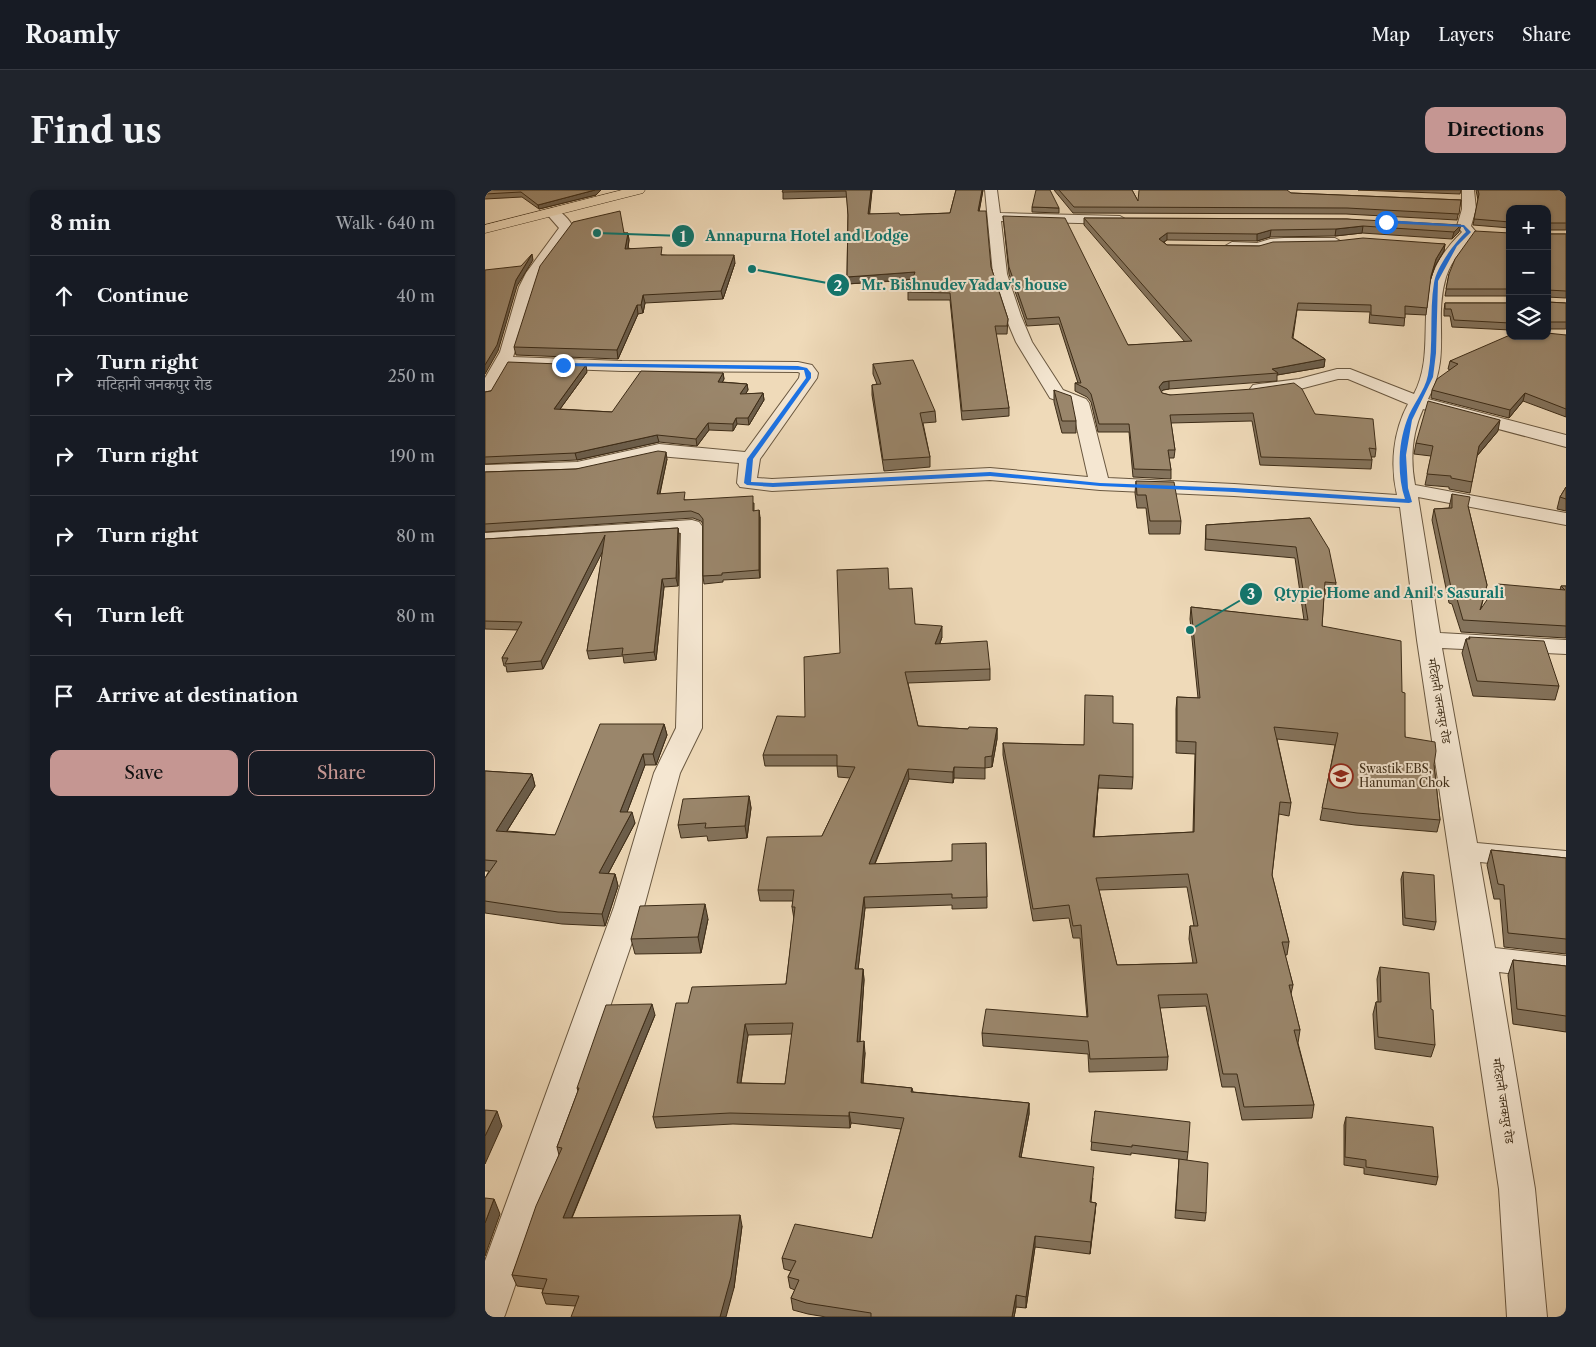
<!DOCTYPE html>
<html lang="en">
<head>
<meta charset="utf-8">
<style>
  body { margin:0; font-family:"Libre Caslon Text","Noto Serif Devanagari",serif; background:#20242c; color:#f1f3f6 }
  .controls { position:absolute; right:15px; top:15px; display:grid; overflow:hidden; border-radius:10px; box-shadow:0 1px 4px #0004 }
  .controls button { width:45px; height:45px; display:grid; place-items:center; padding:0; border:0; border-bottom:1px solid #363941; background:#171b24; color:#f1f3f6; font:25px sans-serif }
  .stop { position:absolute; width:15px; height:15px; margin:-11px; border:4px solid #1a73e8; border-radius:50%; background:#fff }
  .stop.end { background:#1a73e8; border-color:#fff; box-shadow:0 1px 5px #0008 }
  .list { margin:0; padding:0; list-style:none }
  h2 { display:flex; justify-content:space-between; align-items:center; height:65px; margin:0; padding:0 20px; font-size:21px }
  h2 small { font-size:16px; font-weight:400; color:#9ea1a6 }
  .list li { display:grid; grid-template-columns:32px 1fr auto; gap:15px; align-items:center; box-sizing:border-box; height:80px; padding:0 20px; border-top:1px solid #363941 }
  .list b { display:block; font-size:19px; white-space:nowrap }
  .list p { margin:0; font-size:16px; white-space:nowrap; color:#9ea1a6 }
  .list em { font-size:16px; font-style:normal; color:#9ea1a6 }
  .actions { display:flex; gap:10px; padding:15px 20px }
  .actions a { flex:1; padding:11px 0; border:1px solid #c59692; border-radius:10px; text-align:center; font-size:18px; color:#c59692 }
  .actions .main { background:#c59692; color:#111 }
  .icon { flex:none; width:28px; height:28px; fill:none; stroke:currentColor; stroke-width:2; stroke-linecap:round; stroke-linejoin:round }
  .map { position:relative; flex:none; width:1081px; height:1127px; overflow:hidden; border-radius:10px }
  header { display:flex; align-items:center; gap:30px; box-sizing:border-box; height:70px; padding:0 25px; background:#171b24; border-bottom:1px solid #363941 }
  header strong { font-size:24px }
  nav { display:flex; gap:28px; margin-inline-start:auto; font-size:18px }
  .intro { display:flex; align-items:center; justify-content:space-between; box-sizing:border-box; height:120px; padding:0 30px }
  h1 { margin:0; font-size:35px }
  .button { padding:12px 22px; border-radius:10px; background:#c59692; color:#111; font-size:18px; font-weight:700 }
  main { display:flex; gap:30px; padding:0 30px }
  aside { flex:1; background:#171b24; border-radius:10px; box-shadow:0 1px 4px #0004 }
  .map>svg:first-child { display:block }
  .lines { fill:none; stroke-linecap:round; stroke-linejoin:round }
  .street-casing { stroke:#6a5840; stroke-width:2 }
  .highway-casing { stroke:#3d2c17; stroke-width:1 }
  .street { fill:#f5e7d2; fill-rule:evenodd }
  .highway { fill:#efdab9; fill-rule:evenodd }
  .wall { fill:#84735c; stroke:#3d2c17; fill-rule:evenodd }
  .shaded-wall { fill:#6c5e4b; stroke:#3d2c17 }
  .building { fill:#9a866b; stroke:#3d2c17; fill-rule:evenodd }
  .route { fill:#1a73e8 }
  .labels { text-anchor:middle; stroke-width:4; stroke-linejoin:round; paint-order:stroke }
  .street-label { font-size:12px; fill:#3d2c17; stroke:#f5e7d2 }
  .poi-label { font-size:12px; fill:#3d2c17; stroke:#f5e7d2; text-anchor:start }
  .leader { fill:none; stroke:#0f766e; stroke-width:2 }
  .callout-dot { fill:#0f766e; stroke:#f5e7d2; stroke-width:2 }
  .mark-label { font-size:15px; text-anchor:middle; font-weight:bold; fill:#fff }
  .callout-label { font-size:14px; text-anchor:middle; font-weight:bold; fill:#0f766e; stroke:#f5e7d2; stroke-width:4; stroke-linejoin:round; paint-order:stroke }
</style>
</head>
<body>
<header>
<strong>Roamly</strong>
<nav><a>Map</a><a>Layers</a><a>Share</a></nav>
</header>
<div class="intro"><h1>Find us</h1><a class="button">Directions</a></div>
<main>
<aside>
<h2>8 min<small>Walk · 640 m</small></h2>
<ul class="list">
<li><svg class="icon" aria-label="ahead" viewBox="0 0 24 24"><path d="M12 20V5M6 11l6-6 6 6"/></svg><div><b>Continue</b></div><em>40 m</em></li>
<li><svg class="icon" aria-label="right" viewBox="0 0 24 24"><path d="M7 20v-9h11M14 6l5 5-5 5"/></svg><div><b>Turn right</b><p>मटिहानी जनकपुर रोड</p></div><em>250 m</em></li>
<li><svg class="icon" aria-label="right" viewBox="0 0 24 24"><path d="M7 20v-9h11M14 6l5 5-5 5"/></svg><div><b>Turn right</b></div><em>190 m</em></li>
<li><svg class="icon" aria-label="right" viewBox="0 0 24 24"><path d="M7 20v-9h11M14 6l5 5-5 5"/></svg><div><b>Turn right</b></div><em>80 m</em></li>
<li><svg class="icon" aria-label="left" viewBox="0 0 24 24"><path d="M17 20v-9H6M10 6l-5 5 5 5"/></svg><div><b>Turn left</b></div><em>80 m</em></li>
<li><svg class="icon" aria-label="arrive" viewBox="0 0 24 24"><path d="M6 21V4h12l-3 4 3 4H6"/></svg><div><b>Arrive at destination</b></div></li>
</ul>
<div class="actions"><a class="main">Save</a><a>Share</a></div>
</aside>
<div class="map">
<svg width="1081" height="1127" viewBox="0 0 1081 1127">
  <rect width="100%" height="100%" fill="#efdab9"/>
  <filter id="stains"><feTurbulence type="fractalNoise" baseFrequency=".004" numOctaves="4"/><feColorMatrix values="0 0 0 0 .2 0 0 0 0 .09 0 0 0 0 .02 0 0 0 .5 -.17"/></filter>
  <radialGradient id="worn" r=".72"><stop offset=".6" stop-color="#630" stop-opacity="0"/><stop offset="1" stop-color="#630" stop-opacity=".3"/></radialGradient>
  <g class="lines">
    <g class="street-casing">
      <g id="street">
        <path d="M500 0H512L515 23 635 26 642 30 635 34 516 31 522 84 536 126 547 152 578 200 601 209 604 213 623 288 749 294 912 305C905 275 908 242 923 214L863 189H853L815 199 774 204 768 203 765 199 768 195 774 194 814 189 852 179H865L929 204C948 168 935 128 946 90 951 71 963 56 977 42L972 36 977 19V0H989L991 19 986 36 991 42C980 58 967 68 961 87 948 131 967 165 943 209L1081 245V257L938 219C927 243 925 269 930 295L1081 323V335L933 307 955 443 1081 450V464L957 458 992 653 1081 661V681L995 672 1010 758 1081 766V790L1014 782 1050 999 1062 1127H1022L1014 999 932 450 915 317 749 306 615 300 505 290 287 301 255 297 252 293 254 273 174 266 92 284 0 287V275L92 272 174 254 260 262 314 188 315 183 313 182 137 181 23 177 6 207 0 208V188L15 162 34 97 41 83 74 38 60 22 67 18C75 20 86 30 88 38L55 83 28 167 137 171 313 172 327 175 333 183 332 188 275 269 272 288 287 289 505 278 603 287 587 216 565 208 531 152 520 126 508 84Z"/>
        <path d="M799 48H850L857 52 850 56C833 56 815 55 798 56 784 57 750 68 740 56L747 52 772 53 785 49Z"/>
        <path d="M207 330 214 332 217 336V538L195 583 159 717 20 1125 19 1127H0V1071L129 717 169 583 191 538 196 343 0 355V343Z"/>
      </g>
    </g>
    <g class="highway-casing">
      <path id="highway" d="M137 0H160L158 3 0 43V35Z"/>
    </g>
    <use href="#street" class="street"/>
    <use href="#highway" class="highway"/>
  </g>
  <g class="wall">
    <path d="M0 0 111 5 54 19 37 7 0 9Z"/>
    <path d="M298 0H387L384 24 415 25 465 23 471 0H498L494 21 506 77 523 129 522 144H511L524 218V226L477 230 465 110H423V102L427 90 362 94V87L363 25 362 7 298 9Z"/>
    <path d="M569 0H647L653 11 806 3 976 10 972 30 861 24 588 23Z"/>
    <path d="M873 0H976L975 4Z"/>
    <path d="M991 0H1081V40H1062L1025 19V38L988 35 993 10Z"/>
    <path d="M547 17 574 18V23L547 22Z"/>
    <path d="M518 26 643 155 700 152 599 35V28L862 29 974 42 967 49 877 43 850 46 785 47 772 51 682 50 679 52 682 55 774 56 960 54 959 61 950 76 945 91 941 125 920 124 919 136 884 133 885 122 812 120 808 148 840 169 839 177 792 185V191L684 199 678 200 676 202 677 203 685 205 830 224 891 259 890 267H886L887 270 886 279 775 275 767 231 686 233 690 260 689 268H684L686 280V289L648 287 644 242H613L606 212 602 207 590 201V193H593L574 134 542 136 524 84Z"/>
    <path d="M139 43H143L144 50 143 58 178 65 250 73 238 109 160 113 158 123 153 124 133 169 31 165 29 157Z"/>
    <path d="M1025 43V106H960L964 84Z"/>
    <path d="M1062 44H1081V108L1062 107V112L1081 113V139H1062Z"/>
    <path d="M960 113H1025V140L967 137 965 126H959V120Z"/>
    <path d="M1081 145V227L1038 211 1024 228 946 208 947 200 965 180 963 179 965 171Z"/>
    <path d="M388 174 450 221 451 232 438 233 445 267V277L399 281 387 205V195L392 194 388 184Z"/>
    <path d="M102 182 75 219 127 222 238 183 239 189 237 192 262 194 263 200 260 204 278 203 279 210 264 235 252 234 248 241 224 240 212 256 174 252 92 270 0 274V202Z"/>
    <path d="M569 200 591 231V243H577L569 212Z"/>
    <path d="M1013 241 992 266 985 303 964 299V297L940 295 946 266 929 264 931 253Z"/>
    <path d="M182 269 175 304 201 310 269 313V321L275 327V388L238 390V392L219 394 218 386V334L216 331 208 328 0 342V282L91 279Z"/>
    <path d="M651 291 696 331 695 344H664L661 318H652L650 303Z"/>
    <path d="M1081 297V321L1072 319 1075 307Z"/>
    <path d="M967 304 983 316 1002 395 996 418 1075 400 1076 396H1081V448L976 442 967 414 964 413 947 330 949 319 964 318Z"/>
    <path d="M825 328 851 393 849 404H839L837 436 917 502 920 547 949 575 955 630 952 642 870 635 835 630 850 555 792 549 806 613 804 626 794 624 787 685 804 752 802 765H800L808 795 806 804 815 840 813 853 829 915 827 928 757 930 750 897H737L721 816 675 818 683 867 682 880 604 882 603 864 498 856 497 843 602 827 595 748H588L584 728 548 731 518 565V553L599 555 648 587 647 599 613 598 609 647 708 642 710 564 691 563V519L692 507 713 508 705 429 706 417 819 430 810 368 720 360 721 335ZM702 697 709 736H705L704 749 708 773 632 775 614 700Z"/>
    <path d="M193 338 194 345 193 396 179 397 171 470 139 473 138 466 104 469 102 461 118 360 58 479 22 482 21 476H19L17 468 33 440 0 439V349Z"/>
    <path d="M404 399 430 434 457 447 455 453 505 479V490L423 493 433 536 483 539 512 538V549L507 577 500 578V589L469 588 468 593 424 589 390 674 467 671 501 653 502 718 467 719V715L380 718 373 779H378L379 790 375 852 380 863 378 893 427 898 428 902 544 913V924L536 967 608 988 606 1012 611 1013 605 1064 550 1057 541 1118 531 1117 529 1127H341L323 1124 308 1120 306 1108 310 1100 305 1098 303 1087 306 1081 299 1079 297 1068 387 1048 416 939 366 933 365 938 248 934 171 938 168 927 203 813 301 794 309 729 307 717 308 711H275L273 700 337 646 365 588 353 587 352 576H280L278 565 320 527 355 463ZM307 844 300 894 256 893 263 845Z"/>
    <path d="M984 447 1074 496 1070 510 988 506 977 463 981 449H984Z"/>
    <path d="M179 534 182 545 171 575H160L142 622 150 633 123 684H130L133 696 120 736 77 734 0 723V688L4 681H0V581L47 584 50 596 22 641 70 645Z"/>
    <path d="M264 606 266 618 262 648 223 651 222 646 196 648 193 635Z"/>
    <path d="M1006 660 1081 668V764L1019 757 1015 709H1009L1002 675Z"/>
    <path d="M918 682 951 732 949 740 918 735 916 689Z"/>
    <path d="M223 729 216 763 150 764 146 749Z"/>
    <path d="M1028 770 1081 776V842L1028 834 1023 785Z"/>
    <path d="M895 777 950 855 946 867 890 859 888 824 891 812H893L892 789Z"/>
    <path d="M170 825 87 1028 257 1036 249 1098 90 1116 61 1114 57 1103 58 1099 32 1096 27 1085 74 965 72 957 93 901 92 898Z"/>
    <path d="M610 921 703 962 702 970 721 1023 720 1031 690 1028 694 969 646 963V965L606 960Z"/>
    <path d="M861 927 953 987 951 995 879 984V978L859 975V935Z"/>
  </g>
  <g class="shaded-wall">
    <path d="M110 0H116L111 5 54 19 53 15Z"/>
    <path d="M386 0H387L384 31 383 24Z"/>
    <path d="M497 0H498L493 28V21Z"/>
    <path d="M976 35 974 42 967 49 969 42Z"/>
    <path d="M878 36 877 43 850 46 851 39Z"/>
    <path d="M786 40 785 47 772 51V44Z"/>
    <path d="M143 43 144 50 142 66 140 59Z"/>
    <path d="M682 43V50L673 55 674 49Z"/>
    <path d="M960 54 959 61 950 76 944 93 946 86 951 69Z"/>
    <path d="M47 64 48 70 32 96 13 161 0 184V175L31 90Z"/>
    <path d="M249 65 250 73 238 109 236 101Z"/>
    <path d="M430 82V89L362 94V87Z"/>
    <path d="M158 105 160 113 158 123 156 115Z"/>
    <path d="M152 115 153 124 133 169 132 160Z"/>
    <path d="M840 169 839 177 792 185 793 183 787 179Z"/>
    <path d="M101 175 102 182 70 226 69 219Z"/>
    <path d="M238 183 239 189 234 199 233 192Z"/>
    <path d="M684 191V199L678 200 674 205V197L678 192Z"/>
    <path d="M262 194 263 200 256 211 255 204Z"/>
    <path d="M278 203 279 210 264 235 263 228Z"/>
    <path d="M1040 203 1038 211 1024 228 1025 220Z"/>
    <path d="M251 228 252 234 248 241V234Z"/>
    <path d="M1015 230 1013 241 991 267 994 256Z"/>
    <path d="M223 233 224 240 212 256 211 249Z"/>
    <path d="M172 245 174 252 92 270 90 263Z"/>
    <path d="M181 262 182 269 173 311 172 304Z"/>
    <path d="M274 320 275 327V388L274 380Z"/>
    <path d="M193 338 194 345 193 396 191 388Z"/>
    <path d="M120 345 122 353 58 479 56 471Z"/>
    <path d="M177 389 179 397 171 470 169 462Z"/>
    <path d="M457 436V447L451 464 450 454Z"/>
    <path d="M179 534 182 545 171 575 168 564Z"/>
    <path d="M512 538V549L507 577V566Z"/>
    <path d="M158 564 160 575 138 633 135 622Z"/>
    <path d="M469 577V588L468 593V582Z"/>
    <path d="M423 579 424 589 385 685 384 674Z"/>
    <path d="M47 584 50 596 15 652 11 641Z"/>
    <path d="M614 585 613 598 608 659V647Z"/>
    <path d="M264 606 266 618 262 648 260 636Z"/>
    <path d="M147 622 150 633 117 695 114 683Z"/>
    <path d="M130 684 133 696 120 736 117 724Z"/>
    <path d="M379 707 380 718 372 790 370 779Z"/>
    <path d="M220 714 223 729 216 763 213 747Z"/>
    <path d="M378 779 379 790 374 863 372 852Z"/>
    <path d="M167 814 170 825 82 1039 78 1028Z"/>
    <path d="M260 834 263 845 254 904 252 893Z"/>
    <path d="M379 851 380 863 377 904 376 893Z"/>
    <path d="M544 913V924L534 978V967Z"/>
    <path d="M12 921 17 936 0 974V946Z"/>
    <path d="M364 922 366 933 365 938 364 926Z"/>
    <path d="M9 1009 15 1024 0 1066V1033Z"/>
    <path d="M611 1013 610 1024 605 1064 606 1052Z"/>
    <path d="M255 1025 257 1036 249 1098 241 1127H235Z"/>
    <path d="M550 1046V1057L541 1118V1107Z"/>
    <path d="M531 1105V1117L529 1127H527Z"/>
  </g>
  <g class="building">
    <path d="M0 0H110L53 15 36 2 0 4Z"/>
    <path d="M298 0H386L383 24 414 23 415 25 465 23 471 0H497L493 21H501L506 77 523 129 522 136H510L524 218 477 221 465 103 423 102 430 82 362 87 363 25 361 1 297 2Z"/>
    <path d="M551 0H565L574 18 547 17Z"/>
    <path d="M574 0H647L653 11 654 0H802L806 3 976 10 974 24 862 18 589 17Z"/>
    <path d="M993 0H1081V33H1062V19H1025V32L989 29 994 4Z"/>
    <path d="M135 21 139 43H143L140 59 177 57 176 65H249L236 101 158 105 156 115H152L132 160 29 157 55 76 88 32Z"/>
    <path d="M518 26 580 28 643 155 707 151 599 28 862 29 976 35 969 42 878 36 851 39 786 40 772 44 682 43 674 49 682 55 774 56 788 52 851 51 878 48 960 54 951 69 946 86 942 118 920 116V128L886 125V115L813 113 807 148 840 169 787 179 793 183 684 191 678 192 674 197 677 203 685 205 768 199 809 193 817 199 830 224 888 229 891 259 884 258 887 270 776 267 768 223 685 225 690 260H683L686 280 649 279 644 234H614L606 204 602 199 590 193H596L574 127 542 129 524 77Z"/>
    <path d="M990 41 1025 43V99H961L964 84 970 69Z"/>
    <path d="M1062 44H1081V101L1062 100V112L1081 113V132H1064L1062 136Z"/>
    <path d="M47 64 31 90 12 155 0 175V80L36 76Z"/>
    <path d="M960 113H1025V133L969 130 966 119H960Z"/>
    <path d="M1062 143 1081 145V219L1040 203 1025 220 947 200 952 189 973 174 965 171 1025 145V146H1062Z"/>
    <path d="M428 170 450 221 435 223 445 267 398 270 387 195 396 194 388 174Z"/>
    <path d="M23 172 101 175 69 219 127 222 156 181 238 183 233 192 262 194 255 204 278 203 263 228H251L248 234 223 233 211 249 172 245 90 263 0 267V202L6 201Z"/>
    <path d="M569 200 586 206 591 231H577Z"/>
    <path d="M943 211 1015 230 994 256 987 292 966 288V286L942 284 948 256 931 253Z"/>
    <path d="M173 261 181 262 172 304 200 302 199 310 268 306V321L274 320V380L237 383V385L218 386V329L214 324 206 321 0 334V282L91 279Z"/>
    <path d="M651 291 689 292 696 331H665L661 305H652Z"/>
    <path d="M1081 297V309L1075 307Z"/>
    <path d="M967 304 985 307 983 316 1002 395 995 420 1013 394 1080 400 1076 396H1081V436L978 430 970 402H967L949 319 967 318Z"/>
    <path d="M825 328 844 359 851 393 840 392 837 436 916 451 917 502 920 503V547L950 552 951 561 949 575 955 630 872 623 837 618 853 543 789 537 806 613 795 612 787 685 804 752H797L808 795H804L815 840H809L829 915 759 917 752 884H738L722 804 673 805 683 867 605 869 603 851 497 843 501 819 603 827 596 735 588 736 584 715 548 719 518 553 599 555 600 505 628 506V533L648 534V587L614 585 608 647 709 642 711 552 692 551V507L715 508 706 417 823 430 811 357 721 349V335ZM703 684 713 736H705L712 773 632 775 611 688Z"/>
    <path d="M193 338 191 388 177 389 169 462 137 465 138 458 102 461 120 345 56 471 20 474 23 468H17L37 432 0 431V349Z"/>
    <path d="M403 378 404 399 427 398 430 434 457 436 450 454 502 451 505 479 420 482 433 536 483 539 484 537 512 538 507 566 500 567V578L469 577 468 582 423 579 384 674 467 671V654L501 653 502 707 467 708V704L379 707 370 779H378L372 852 379 851 376 893 427 898 426 902 544 913 534 967 609 977 605 1012 611 1013 606 1052 550 1046 541 1107 531 1105 527 1127H386V1123L321 1113 306 1108 314 1090 303 1087 311 1071 297 1068 310 1034 387 1048 419 928 364 922V926L245 923 168 927 191 813H203L207 797 301 794 310 717H307L309 700H273L282 647 337 646 370 577 352 576V565H278L292 526 320 527 319 467 355 463 352 380ZM308 833 300 894 252 893 260 834Z"/>
    <path d="M984 447 1059 451 1074 496 992 491 981 449H985Z"/>
    <path d="M115 534H179L168 564H158L135 622H147L114 683 130 684 117 724 73 722 0 711V688L12 671 0 670V581L47 584 11 641 70 645Z"/>
    <path d="M264 606 260 636 220 638 221 633 193 635 198 609Z"/>
    <path d="M1006 660 1081 668V749L1023 743 1019 695 1013 694Z"/>
    <path d="M918 682 949 685 951 732 920 728Z"/>
    <path d="M220 714 213 747 146 749 155 716Z"/>
    <path d="M1028 770 1081 776V826L1032 819Z"/>
    <path d="M895 777 944 783 946 819 948 820 950 855 893 847 891 812H896Z"/>
    <path d="M167 814 78 1028 255 1025 246 1087 235 1127H86L94 1106 57 1103 62 1089 27 1085 51 1016 77 958 72 957 94 898H92L121 815Z"/>
    <path d="M0 920 12 921 0 946Z"/>
    <path d="M610 921 705 932 703 962 647 955V957L606 952Z"/>
    <path d="M861 927 948 937 953 987 881 977V970L860 967Z"/>
    <path d="M694 969 723 973 721 1023 691 1020Z"/>
    <path d="M0 1008 9 1009 0 1033Z"/>
  </g>
  <path class="route" d="M901 30 979 35 986 42 972 56 953 91 951 163 948 187 927 230 921 265 923 298 927 312 924 313 749 302 615 296 505 286 288 297 262 295 259 293 262 269 321 188 319 180 78 176 75 175 78 173 313 176 322 178 326 183V188L268 269 266 292 288 293 505 282 615 293 749 298 920 309C912 285 913 254 922 230 927 215 940 201 943 185 949 155 944 123 949 93 951 78 970 52 981 42L978 37 899 33Z"/>
  <defs>
    <g id="school-ring" transform="scale(1.25)"><circle r="9.5" fill="#f5e7d2" stroke="#8f2418" stroke-width="1.5"/><path d="M0-5L7-2L0 1L-7-2ZM-4 1L0 2.5L4 1V4Q0 6-4 4Z" fill="#8f2418"/></g>
  </defs>
  <g fill-rule="evenodd">
    <use href="#school-ring" x="856" y="586"/>
  </g>
  <g class="labels">
    <g class="street-label">
      <text transform="translate(954 511) rotate(80)" y="4">मटिहानी जनकपुर रोड</text>
      <text transform="translate(1018 911) rotate(81)" y="4">मटिहानी जनकपुर रोड</text>
    </g>
    <g class="poi-label">
      <text x="874" y="583">Swastik EBS,<tspan x="874" dy="14">Hanuman Chok</tspan></text>
    </g>
  </g>
  <path class="leader" d="M112 43L198 46M267 79L353 95M705 440L766 404"/>
  <g class="callout-dot">
    <circle cx="112" cy="43" r="5"/>
    <circle cx="267" cy="79" r="5"/>
    <circle cx="705" cy="440" r="5"/>
    <circle cx="198" cy="46" r="12"/>
    <circle cx="353" cy="95" r="12"/>
    <circle cx="766" cy="404" r="12"/>
  </g>
  <g class="mark-label">
    <text x="198" y="52">1</text>
    <text x="353" y="101">2</text>
    <text x="766" y="409">3</text>
  </g>
  <g class="callout-label">
    <text x="322" y="51">Annapurna Hotel and Lodge</text>
    <text x="479" y="100">Mr. Bishnudev Yadav's house</text>
    <text x="904" y="408">Qtypie Home and Anil's Sasurali</text>
  </g>
  <rect width="100%" height="100%" filter="url(#stains)"/>
  <rect width="100%" height="100%" fill="url(#worn)"/>
</svg>
<div class="controls">
<button>+</button>
<button>−</button>
<button><svg class="icon" aria-label="layers" viewBox="0 0 24 24"><path d="M12 4l9 5-9 5-9-5zM3 14l9 5 9-5"/></svg></button>
</div>
<div class="stop" style="left:901px;top:32px"></div>
<div class="stop end" style="left:78px;top:175px"></div>
</div>
</main>
</body>
</html>
